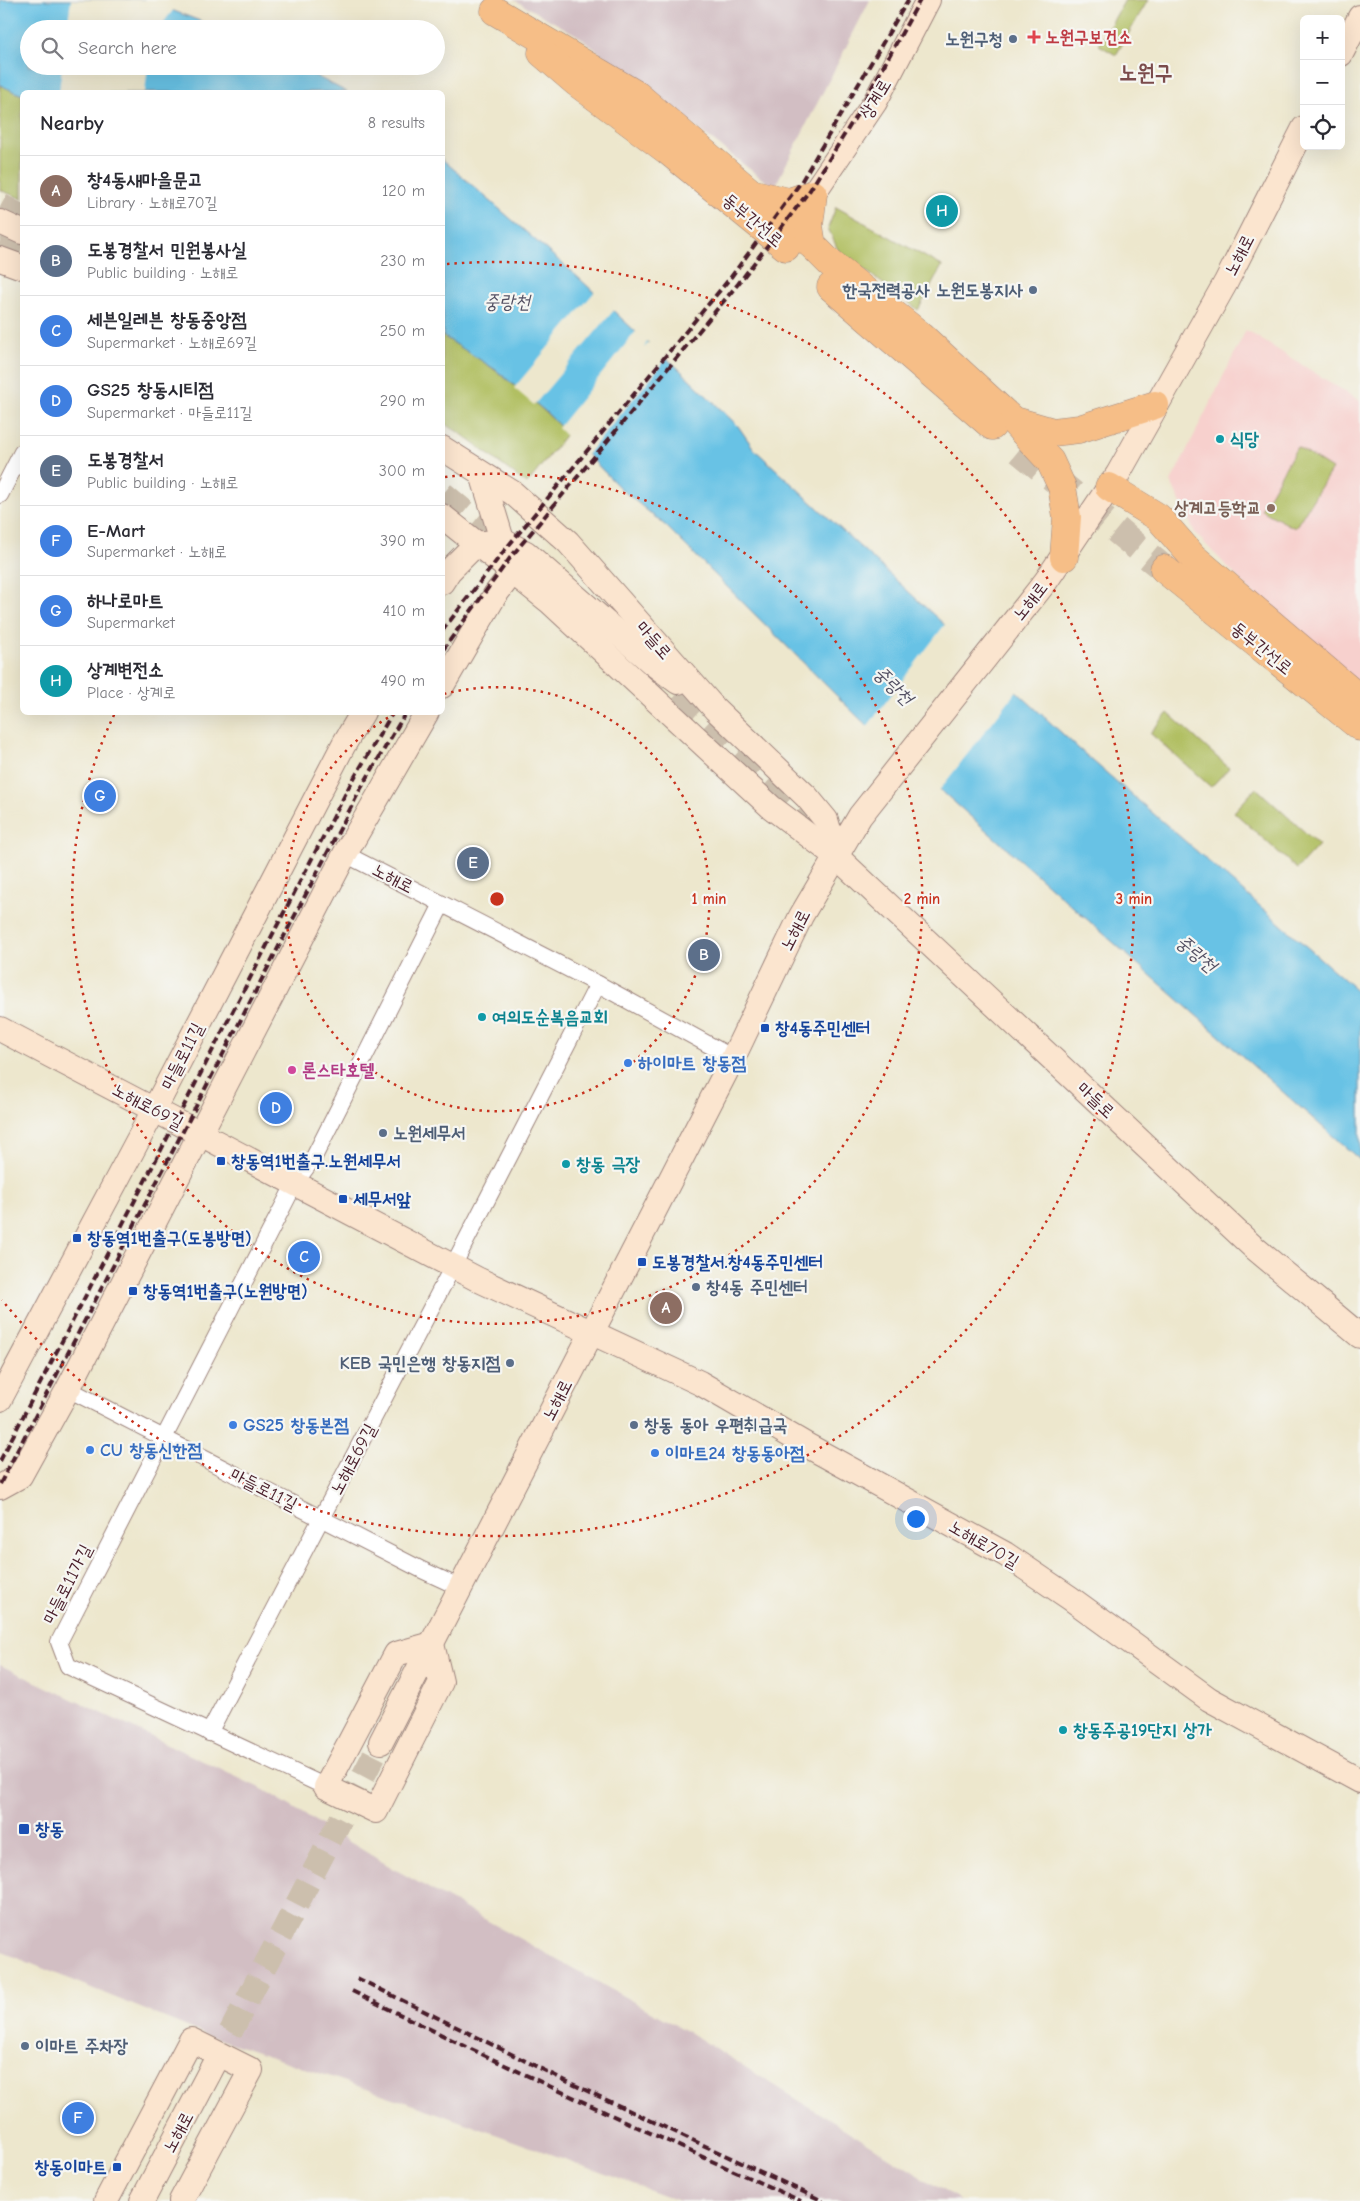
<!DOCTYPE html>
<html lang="en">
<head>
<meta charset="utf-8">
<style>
  body { margin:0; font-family:"Comic Neue","Poor Story",sans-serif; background:#f7f7f7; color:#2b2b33 }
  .controls { position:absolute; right:15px; top:15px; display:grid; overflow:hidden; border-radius:8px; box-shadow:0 5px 20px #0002 }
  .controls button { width:45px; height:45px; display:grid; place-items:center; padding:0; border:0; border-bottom:1px solid #e1e1e2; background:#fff; color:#2b2b33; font:25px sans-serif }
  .you { position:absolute; left:915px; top:1518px; width:18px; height:18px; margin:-12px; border:4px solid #fff; border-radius:50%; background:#1a73e8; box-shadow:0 0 0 8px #1a73e833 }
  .badge { display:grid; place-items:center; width:32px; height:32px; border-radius:50%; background:#ea580c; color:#fff; font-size:16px; font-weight:700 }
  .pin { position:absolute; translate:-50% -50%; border:2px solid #fff; box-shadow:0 1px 5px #0006 }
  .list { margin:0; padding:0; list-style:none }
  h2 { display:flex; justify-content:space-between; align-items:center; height:65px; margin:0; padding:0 20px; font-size:21px }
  h2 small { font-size:16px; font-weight:400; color:#7c7c81 }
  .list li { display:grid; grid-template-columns:32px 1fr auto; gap:15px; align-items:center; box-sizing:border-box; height:70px; padding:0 20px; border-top:1px solid #e1e1e2 }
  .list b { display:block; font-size:19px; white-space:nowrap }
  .list p { margin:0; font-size:16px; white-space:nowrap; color:#7c7c81 }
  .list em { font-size:16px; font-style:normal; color:#7c7c81 }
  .icon { flex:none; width:28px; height:28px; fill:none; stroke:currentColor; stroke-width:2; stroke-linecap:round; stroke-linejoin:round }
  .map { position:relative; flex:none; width:1360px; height:2201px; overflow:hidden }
  .search { position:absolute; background:#fff; box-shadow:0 5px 20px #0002; left:20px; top:20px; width:425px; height:55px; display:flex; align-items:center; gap:12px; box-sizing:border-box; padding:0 18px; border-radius:28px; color:#7c7c81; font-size:19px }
  .panel { position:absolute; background:#fff; box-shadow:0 5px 20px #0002; left:20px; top:90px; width:425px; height:625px; border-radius:8px }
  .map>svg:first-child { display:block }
  .built { fill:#f7d0cd }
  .industrial { fill:#d2bec3 }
  .green { fill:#b1bf62; stroke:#7e6f46 }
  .water { fill:#68c2e5; stroke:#597088 }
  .pier { fill:#ede7cd }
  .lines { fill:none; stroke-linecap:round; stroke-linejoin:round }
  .secondary-tunnel { stroke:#ccbfad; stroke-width:24; stroke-dasharray:24 12; stroke-linecap:butt }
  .highway-tunnel { stroke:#ccbfad; stroke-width:28; stroke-dasharray:28 14; stroke-linecap:butt }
  .street-casing { stroke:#9c837c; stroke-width:18 }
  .secondary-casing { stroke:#9c837c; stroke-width:26 }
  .highway-casing { stroke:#9c837c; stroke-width:29 }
  .street { stroke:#fff; stroke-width:16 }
  .secondary { stroke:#fbe5cf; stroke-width:24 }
  .highway { stroke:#f6be87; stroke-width:28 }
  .rail { stroke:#4a1f2b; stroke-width:4; stroke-dasharray:8 4; stroke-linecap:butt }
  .ring { fill:none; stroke:#c8321e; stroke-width:2.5; stroke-dasharray:2.5 5 }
  .health-dot { fill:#e0444e; stroke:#f6f6f2; stroke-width:2 }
  .service-dot { fill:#5c6f8a; stroke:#f6f6f2; stroke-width:2 }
  .culture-dot { fill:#0f9aa8; stroke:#f6f6f2; stroke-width:2 }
  .education-dot { fill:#8d6e63; stroke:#f6f6f2; stroke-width:2 }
  .transit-dot { fill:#1a4fb4; stroke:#f6f6f2; stroke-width:2 }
  .shop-dot { fill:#3f7fe0; stroke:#f6f6f2; stroke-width:2 }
  .hotel-dot { fill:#d1479c; stroke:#f6f6f2; stroke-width:2 }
  .labels { text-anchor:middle; stroke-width:4.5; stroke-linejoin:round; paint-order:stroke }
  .health-label { font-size:18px; font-weight:bold; fill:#be3a42; stroke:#f6f6f2; text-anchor:start }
  .service-label { font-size:18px; font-weight:bold; fill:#4e5e75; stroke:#f6f6f2; text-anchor:start }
  .street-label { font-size:18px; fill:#4a1f2b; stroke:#f6f6f2 }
  .culture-label { font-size:18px; font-weight:bold; fill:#0d838f; stroke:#f6f6f2; text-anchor:start }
  .education-label { font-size:18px; font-weight:bold; fill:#785e54; stroke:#f6f6f2; text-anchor:end }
  .transit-label { font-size:18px; font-weight:bold; fill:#164399; stroke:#f6f6f2; text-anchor:start }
  .shop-label { font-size:18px; font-weight:bold; fill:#366cbe; stroke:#f6f6f2; text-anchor:start }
  .hotel-label { font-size:18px; font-weight:bold; fill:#b23c85; stroke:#f6f6f2; text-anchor:start }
  .water-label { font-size:19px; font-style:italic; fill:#535063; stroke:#f6f6f2 }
  .district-label { font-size:22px; font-weight:bold; fill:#7b4b4c; stroke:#f6f6f2 }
  .centre { fill:#c8321e; stroke:#f6f6f2; stroke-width:2.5 }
  .ring-label { font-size:15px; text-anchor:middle; font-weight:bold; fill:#c8321e; stroke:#f6f6f2; stroke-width:4.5; stroke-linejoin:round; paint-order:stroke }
</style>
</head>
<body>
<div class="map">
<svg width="1360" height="2201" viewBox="0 0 1360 2201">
  <rect width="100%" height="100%" fill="#f6f6f2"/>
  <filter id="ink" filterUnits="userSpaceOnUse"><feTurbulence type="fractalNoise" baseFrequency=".02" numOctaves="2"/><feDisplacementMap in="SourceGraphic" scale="10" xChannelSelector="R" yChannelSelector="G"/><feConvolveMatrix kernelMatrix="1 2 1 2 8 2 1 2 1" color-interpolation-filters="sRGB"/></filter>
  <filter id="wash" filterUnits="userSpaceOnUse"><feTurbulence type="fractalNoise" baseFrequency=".0096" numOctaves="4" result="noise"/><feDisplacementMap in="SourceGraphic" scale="20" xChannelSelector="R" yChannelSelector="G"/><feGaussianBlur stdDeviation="1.12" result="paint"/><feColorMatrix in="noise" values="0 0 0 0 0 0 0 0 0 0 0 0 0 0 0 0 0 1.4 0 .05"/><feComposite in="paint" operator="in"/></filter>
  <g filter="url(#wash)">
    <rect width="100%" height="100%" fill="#ede7cd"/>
    <path class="built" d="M1246 330 1360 401V686L1259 600 1195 533 1171 482Z"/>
    <g class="industrial">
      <path d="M514 0H870L774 188 577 35Z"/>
      <path d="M0 1665 264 1790 394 1869 697 2037 960 2201H680L426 2109 207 2035 0 1951Z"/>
    </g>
    <g class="green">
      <path d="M1125 0H1148L1116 55 1099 45Z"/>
      <path d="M0 85 22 95V199L0 190Z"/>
      <path d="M836 207 942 266 918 310 838 250 828 228Z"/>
      <path d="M442 336C489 362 529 395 567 433L527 484 460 433 443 423Z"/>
      <path d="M1297 447 1332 469 1295 528 1261 510Z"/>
      <path d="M1168 713 1229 768 1211 787 1150 733Z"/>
      <path d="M1256 788 1319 845 1297 869 1234 812Z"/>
    </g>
    <g class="water">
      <path d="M0 0H145L221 29H29V66H296L347 92H22V95L0 85Z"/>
      <path d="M442 159 580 279 639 335 679 369 738 426 754 449 1079 749 1360 993V1160L860 719 666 526 621 489 546 412 496 370 443 336Z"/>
    </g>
    <g class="pier">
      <path d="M71 0H152L175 8 158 29H67Z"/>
      <path d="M62 66H148L145 92H59Z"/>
      <path d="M596 290 615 309 534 405 514 388Z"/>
      <path d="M637 330 648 340 644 348 650 341 668 357 586 456 558 428Z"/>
      <path d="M946 623 1018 689 938 792 866 728Z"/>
    </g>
  </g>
  <g filter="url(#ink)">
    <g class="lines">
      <path class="secondary-tunnel" d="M214 2064 381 1742"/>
      <g class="highway-tunnel">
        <path d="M0 207 22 219"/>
        <path d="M0 240 22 248"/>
        <path d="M1019 450 1164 569"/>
        <path d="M442 495 514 555"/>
        <path d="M612 641 815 830"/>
      </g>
      <g class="street-casing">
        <g id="street">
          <path d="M0 495 22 452"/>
          <path d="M345 854 598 984 733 1058"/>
          <path d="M68 1389 422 1570 461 1588"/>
          <path d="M209 1733 453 1266 598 984"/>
          <path d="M326 1787 68 1666 59 1642 295 1183 314 1157 442 904"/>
        </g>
      </g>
      <g class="secondary-casing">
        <g id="secondary">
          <path d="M1341 54 1360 17"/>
          <path d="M813 194 875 102 928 0"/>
          <path d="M0 222 22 232"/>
          <path d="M0 259 22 267"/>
          <path d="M442 448 513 493 568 542 715 709 807 797 826 820 837 857"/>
          <path d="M442 516 549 601 771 807 837 857 1251 1245 1360 1336"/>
          <path d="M442 582 449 571 476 544 503 541 526 553 651 662 678 682"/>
          <path d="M442 686 495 595 512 573 482 474"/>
          <path d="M0 1029 477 1279 700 1383 810 1447 1005 1554 1070 1598 1209 1699 1360 1781"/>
          <path d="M0 1399 154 1110 344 744 363 712"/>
          <path d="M0 1487 20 1476 68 1389 345 854 427 712"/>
          <path d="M432 1644 441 1682 376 1811 326 1787 396 1654Z"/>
          <path d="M381 1742 733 1058 801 916 860 816 1046 581 1118 474 1226 282 1304 128"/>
          <path d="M106 2201 191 2040 251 2070 181 2201"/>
          <path d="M142 2201 214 2064"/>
        </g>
      </g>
      <g class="highway-casing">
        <g id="highway">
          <path d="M495 11 637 95 812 245 830 263 919 334 1012 420 1050 461 1062 487 1067 517 1064 557"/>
          <path d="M542 53 577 83 668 151 786 247"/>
          <path d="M755 194 789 202 813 194 809 226 812 245"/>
          <path d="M831 287 992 426"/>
          <path d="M1015 421 1053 432 1079 429 1155 405"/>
          <path d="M1109 487 1158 517 1193 557 1360 699"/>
          <path d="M1164 569 1360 727"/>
        </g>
      </g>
      <use href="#street" class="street"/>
      <use href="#secondary" class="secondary"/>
      <use href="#highway" class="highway"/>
      <g class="rail">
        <path d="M442 631 504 551 731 277 801 182 908 0"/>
        <path d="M442 651 510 558 738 284 810 190 856 116 920 0"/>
        <path d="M0 1461 350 785 393 712"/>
        <path d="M0 1484 360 790 406 712"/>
        <path d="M357 1978 566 2081 823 2201"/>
        <path d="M352 1991C500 2064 650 2134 801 2201"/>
      </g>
    </g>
  </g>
  <g class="ring">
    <path d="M444 694A212 212 0 1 1 396 713"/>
    <path d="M445 477A425 425 0 1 1 115 713"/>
    <path d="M447 264A637 637 0 1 1 2 1300"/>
  </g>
  <path class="health-dot" d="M1031.5 29.5h5v5h5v5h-5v5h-5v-5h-5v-5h5z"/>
  <g class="service-dot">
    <circle cx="1013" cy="39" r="5"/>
    <circle cx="1033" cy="290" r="5"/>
    <circle cx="383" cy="1133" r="5"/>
    <circle cx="696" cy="1287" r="5"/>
    <circle cx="510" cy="1363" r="5"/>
    <circle cx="634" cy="1425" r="5"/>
    <circle cx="25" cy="2046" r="5"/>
  </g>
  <g class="culture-dot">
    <circle cx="1220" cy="439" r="5"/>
    <circle cx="482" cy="1017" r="5"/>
    <circle cx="566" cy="1164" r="5"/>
    <circle cx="1063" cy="1730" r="5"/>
  </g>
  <circle class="education-dot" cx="1271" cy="508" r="5"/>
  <g class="transit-dot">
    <rect x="760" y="1023" width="10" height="10" rx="2.5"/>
    <rect x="216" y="1156" width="10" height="10" rx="2.5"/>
    <rect x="338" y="1194" width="10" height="10" rx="2.5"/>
    <rect x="72" y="1233" width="10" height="10" rx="2.5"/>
    <rect x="637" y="1257" width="10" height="10" rx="2.5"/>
    <rect x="128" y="1286" width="10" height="10" rx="2.5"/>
    <rect x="18" y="1823" width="12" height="12" rx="2.5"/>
    <rect x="112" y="2162" width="10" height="10" rx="2.5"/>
  </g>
  <g class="shop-dot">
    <circle cx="628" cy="1063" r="5"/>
    <circle cx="233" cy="1425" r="5"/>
    <circle cx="90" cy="1450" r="5"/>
    <circle cx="655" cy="1453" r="5"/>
  </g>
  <circle class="hotel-dot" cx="292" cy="1070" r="5"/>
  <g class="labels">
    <g class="health-label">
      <text x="1045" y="43">노원구보건소</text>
    </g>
    <g class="service-label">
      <text x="1003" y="45" text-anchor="end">노원구청</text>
      <text x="1023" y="296" text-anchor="end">한국전력공사 노원도봉지사</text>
      <text x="393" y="1139">노원세무서</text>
      <text x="706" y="1293">창4동 주민센터</text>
      <text x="500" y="1369" text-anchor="end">KEB 국민은행 창동지점</text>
      <text x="644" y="1431">창동 동아 우편취급국</text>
      <text x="35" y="2052">이마트 주차장</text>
    </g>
    <g class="street-label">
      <text transform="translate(875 99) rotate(-59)" y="6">상계로</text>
      <text transform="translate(753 220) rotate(40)" y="6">동부간선로</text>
      <text transform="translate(1239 255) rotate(-63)" y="6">노해로</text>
      <text transform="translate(1030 601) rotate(-52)" y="6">노해로</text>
      <text transform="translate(654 640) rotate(49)" y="6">마들로</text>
      <text transform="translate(1262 648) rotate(39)" y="6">동부간선로</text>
      <text transform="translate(393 878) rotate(27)" y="6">노해로</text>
      <text transform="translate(795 930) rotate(-63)" y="6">노해로</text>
      <text transform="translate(182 1056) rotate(-63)" y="6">마들로11길</text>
      <text transform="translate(1096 1100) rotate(43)" y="6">마들로</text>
      <text transform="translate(148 1106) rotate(28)" y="6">노해로69길</text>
      <text transform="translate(557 1400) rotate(-63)" y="6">노해로</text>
      <text transform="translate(353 1459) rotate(-62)" y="6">노해로69길</text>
      <text transform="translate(264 1489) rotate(27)" y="6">마들로11길</text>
      <text transform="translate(984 1544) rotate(30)" y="6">노해로70길</text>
      <text transform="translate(67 1584) rotate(-63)" y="6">마들로11가길</text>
      <text transform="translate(178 2132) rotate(-62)" y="6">노해로</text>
    </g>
    <g class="culture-label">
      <text x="1230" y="445">식당</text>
      <text x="492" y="1023">여의도순복음교회</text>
      <text x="576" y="1170">창동 극장</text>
      <text x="1073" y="1736">창동주공19단지 상가</text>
    </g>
    <g class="education-label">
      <text x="1261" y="514">상계고등학교</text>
    </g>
    <g class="transit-label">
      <text x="775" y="1034">창4동주민센터</text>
      <text x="231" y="1167">창동역1번출구.노원세무서</text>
      <text x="353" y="1205">세무서앞</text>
      <text x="87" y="1244">창동역1번출구(도봉방면)</text>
      <text x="652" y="1268">도봉경찰서.창4동주민센터</text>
      <text x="143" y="1297">창동역1번출구(노원방면)</text>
      <text x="35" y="1835">창동</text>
      <text x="107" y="2173" text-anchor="end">창동이마트</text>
    </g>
    <g class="shop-label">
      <text x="638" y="1069">하이마트 창동점</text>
      <text x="243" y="1431">GS25 창동본점</text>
      <text x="100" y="1456">CU 창동신한점</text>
      <text x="665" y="1459">이마트24 창동동아점</text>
    </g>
    <g class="hotel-label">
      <text x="302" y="1076">론스타호텔</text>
    </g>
    <g class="water-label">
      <text x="507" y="308">중랑천</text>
      <text transform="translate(894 685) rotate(44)" y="7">중랑천</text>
      <text transform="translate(1197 953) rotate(40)" y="7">중랑천</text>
    </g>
    <g class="district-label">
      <text x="1146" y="80">노원구</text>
    </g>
  </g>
  <circle cx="497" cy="899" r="8" class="centre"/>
  <g class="ring-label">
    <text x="709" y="904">1 min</text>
    <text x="922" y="904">2 min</text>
    <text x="1134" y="904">3 min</text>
  </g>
</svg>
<div class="controls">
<button>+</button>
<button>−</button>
<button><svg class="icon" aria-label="locate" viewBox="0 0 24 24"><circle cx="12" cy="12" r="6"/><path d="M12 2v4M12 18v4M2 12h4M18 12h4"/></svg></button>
</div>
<div class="you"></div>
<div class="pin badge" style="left:666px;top:1308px;background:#8d6e63">A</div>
<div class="pin badge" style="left:704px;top:955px;background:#5c6f8a">B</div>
<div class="pin badge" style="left:304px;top:1257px;background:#3f7fe0">C</div>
<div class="pin badge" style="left:276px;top:1108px;background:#3f7fe0">D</div>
<div class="pin badge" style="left:473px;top:863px;background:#5c6f8a">E</div>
<div class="pin badge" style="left:78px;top:2118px;background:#3f7fe0">F</div>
<div class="pin badge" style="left:100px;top:796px;background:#3f7fe0">G</div>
<div class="pin badge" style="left:942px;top:211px;background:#0f9aa8">H</div>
<div class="search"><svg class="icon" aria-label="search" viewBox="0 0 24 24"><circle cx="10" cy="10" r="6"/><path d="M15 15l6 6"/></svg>Search here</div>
<section class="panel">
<h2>Nearby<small>8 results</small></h2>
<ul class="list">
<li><span class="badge" style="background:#8d6e63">A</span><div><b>창4동새마을문고</b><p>Library · 노해로70길</p></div><em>120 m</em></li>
<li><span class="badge" style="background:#5c6f8a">B</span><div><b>도봉경찰서 민원봉사실</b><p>Public building · 노해로</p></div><em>230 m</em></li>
<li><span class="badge" style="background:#3f7fe0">C</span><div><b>세븐일레븐 창동중앙점</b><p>Supermarket · 노해로69길</p></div><em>250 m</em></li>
<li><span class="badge" style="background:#3f7fe0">D</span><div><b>GS25 창동시티점</b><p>Supermarket · 마들로11길</p></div><em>290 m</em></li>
<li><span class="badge" style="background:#5c6f8a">E</span><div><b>도봉경찰서</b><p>Public building · 노해로</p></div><em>300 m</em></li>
<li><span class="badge" style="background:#3f7fe0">F</span><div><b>E-Mart</b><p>Supermarket · 노해로</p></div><em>390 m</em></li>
<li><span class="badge" style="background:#3f7fe0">G</span><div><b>하나로마트</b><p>Supermarket</p></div><em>410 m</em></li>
<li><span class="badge" style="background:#0f9aa8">H</span><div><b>상계변전소</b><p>Place · 상계로</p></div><em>490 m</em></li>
</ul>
</section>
</div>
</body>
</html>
